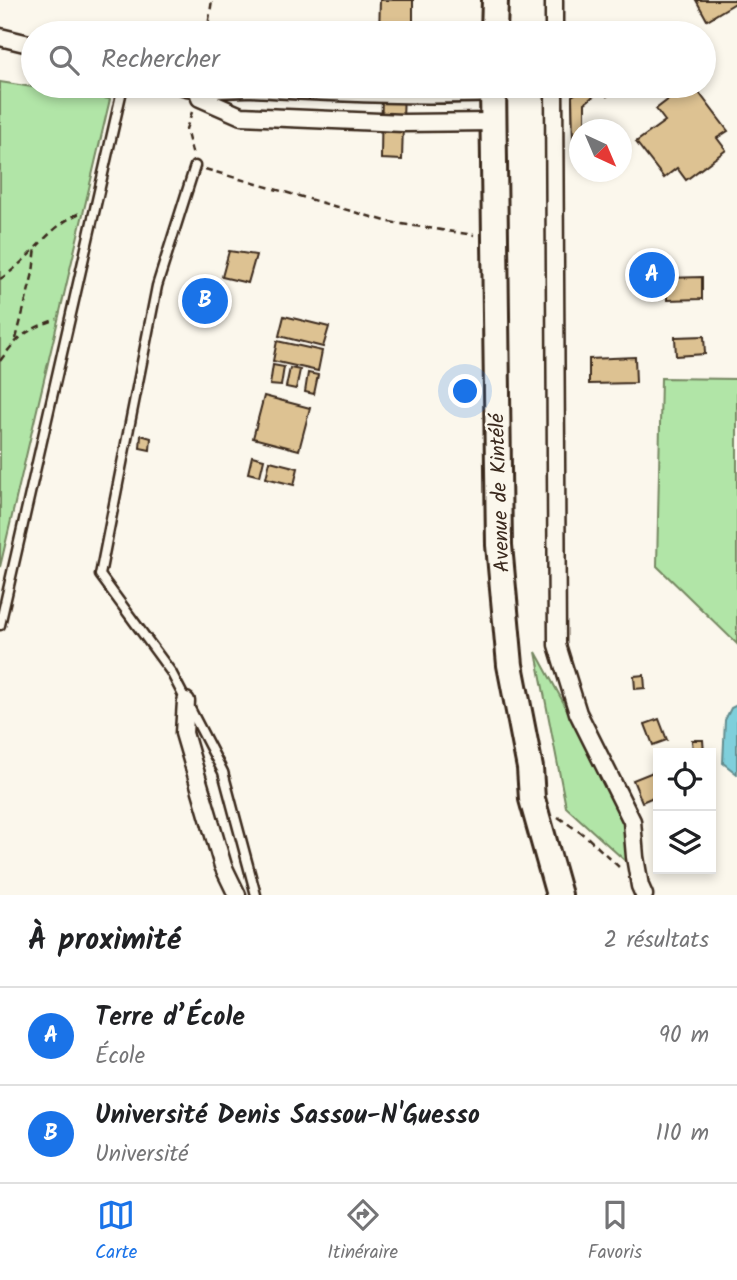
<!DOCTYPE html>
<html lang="fr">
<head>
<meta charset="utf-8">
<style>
  body { margin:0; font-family:Kalam,sans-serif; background:#f6f6f6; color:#202124 }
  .controls { position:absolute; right:21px; bottom:21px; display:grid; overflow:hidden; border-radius:0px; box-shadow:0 4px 10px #0003 }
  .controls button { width:63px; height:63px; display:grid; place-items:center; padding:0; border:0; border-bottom:2px solid #e0e0e0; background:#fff; color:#202124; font:35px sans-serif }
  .compass { position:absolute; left:569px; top:119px; width:63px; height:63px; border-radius:50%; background:#fff; box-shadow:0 4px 10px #0003; rotate:136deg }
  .you { position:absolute; left:466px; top:392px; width:24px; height:24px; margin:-18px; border:5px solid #fff; border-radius:50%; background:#1a73e8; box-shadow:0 0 0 10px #1a73e833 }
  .badge { display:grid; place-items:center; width:46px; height:46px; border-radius:50%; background:#1a73e8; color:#fff; font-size:23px; font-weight:700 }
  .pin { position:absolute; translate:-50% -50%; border:4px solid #fff; box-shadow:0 2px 7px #0006 }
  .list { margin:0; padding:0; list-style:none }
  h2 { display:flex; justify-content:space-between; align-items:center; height:91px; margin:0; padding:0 28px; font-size:30px }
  h2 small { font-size:23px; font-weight:400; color:#757577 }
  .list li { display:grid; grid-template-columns:46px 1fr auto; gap:21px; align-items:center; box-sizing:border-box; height:98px; padding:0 28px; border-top:2px solid #e0e0e0 }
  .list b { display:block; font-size:26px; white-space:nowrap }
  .list p { margin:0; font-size:23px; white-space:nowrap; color:#757577 }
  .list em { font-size:23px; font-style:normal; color:#757577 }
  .icon { flex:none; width:38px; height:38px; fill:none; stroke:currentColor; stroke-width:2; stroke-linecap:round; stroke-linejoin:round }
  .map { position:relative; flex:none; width:737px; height:895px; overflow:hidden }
  .search { position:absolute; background:#fff; box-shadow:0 4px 10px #0003; left:21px; right:21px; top:21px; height:77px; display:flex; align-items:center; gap:18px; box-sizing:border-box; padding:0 24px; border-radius:38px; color:#757577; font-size:26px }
  .sheet { height:287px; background:#fff }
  nav { display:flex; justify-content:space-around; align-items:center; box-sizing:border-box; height:98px; border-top:2px solid #e0e0e0; background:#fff; font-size:19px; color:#757577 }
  nav a { display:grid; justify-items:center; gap:4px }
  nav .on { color:#1a73e8 }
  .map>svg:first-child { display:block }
  .green { fill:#b1e5a7; stroke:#768862; stroke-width:2 }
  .water { fill:#7fcfdb; stroke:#648d8f; stroke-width:2 }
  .building { fill:#ddc292; stroke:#3b2a1e; stroke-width:2 }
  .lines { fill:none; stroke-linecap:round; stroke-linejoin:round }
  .lane-casing { stroke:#3b2a1e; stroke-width:13 }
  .street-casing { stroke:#3b2a1e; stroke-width:21 }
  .primary-casing { stroke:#3b2a1e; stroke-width:30 }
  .path { stroke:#3b2a1e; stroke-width:2.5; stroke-dasharray:7 5; stroke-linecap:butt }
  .lane { stroke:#fbf7ec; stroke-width:8 }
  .street { stroke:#fbf7ec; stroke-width:16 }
  .primary { stroke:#fbf7ec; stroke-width:24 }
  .labels { text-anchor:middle; stroke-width:5; stroke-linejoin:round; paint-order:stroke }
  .street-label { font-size:21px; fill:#3b2a1e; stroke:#fbf7ec }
</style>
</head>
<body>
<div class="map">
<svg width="737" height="895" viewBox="0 0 737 895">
  <rect width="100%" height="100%" fill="#fbf7ec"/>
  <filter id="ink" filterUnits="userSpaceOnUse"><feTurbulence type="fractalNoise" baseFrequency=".0143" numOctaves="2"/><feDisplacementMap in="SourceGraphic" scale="14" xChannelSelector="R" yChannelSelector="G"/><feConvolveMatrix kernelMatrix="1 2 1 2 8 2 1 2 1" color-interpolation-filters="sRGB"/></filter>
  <g filter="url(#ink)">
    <g class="green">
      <path d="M0 82 110 99 0 567Z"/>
      <path d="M661 378 737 379V644L657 566Z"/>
      <path d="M536 652 628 821 632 867 566 807Z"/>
    </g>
    <path class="water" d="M737 705V774L723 763 725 720 731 708Z"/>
    <g class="building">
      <path d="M380 0H413V33H379Z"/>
      <path d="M696 0H737V2L707 20Z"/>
      <path d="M382 86H404L402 160 381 159Z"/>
      <path d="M587 86 618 87 607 96 602 89 585 103V130H580V137L573 138 572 96Z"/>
      <path d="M587 86 618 87 607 96 602 89 585 103V130H580V137L573 138 572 96Z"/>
      <path d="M686 86H694L728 131 717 138 726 150 686 180 677 168 664 178 636 142 665 121 656 109Z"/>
      <path d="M229 251 256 255 248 283 222 277Z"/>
      <path d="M702 277V299L667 300V278Z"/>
      <path d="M284 316 329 327 323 347 279 336Z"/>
      <path d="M704 336 705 354 676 356 675 337Z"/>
      <path d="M277 341 322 351 318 371 273 361Z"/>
      <path d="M635 357 636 383 589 384V359Z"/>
      <path d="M273 365 284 367 281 386 270 385Z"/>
      <path d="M290 368 300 370 296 389 286 387Z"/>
      <path d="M308 373 318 375 314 394 305 392Z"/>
      <path d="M264 396 310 408 299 450 253 438Z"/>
      <path d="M141 435 151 438 150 450 140 448Z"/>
      <path d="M252 456 264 459 260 476 248 473Z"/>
      <path d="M270 461 298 468 294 485 266 478Z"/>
      <path d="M644 675 645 688 635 689 634 676Z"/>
      <path d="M659 719 667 740 653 745 645 724Z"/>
      <path d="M692 740H703L704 753H693Z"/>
      <path d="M658 770V795L642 802 633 780Z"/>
    </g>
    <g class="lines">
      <g class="lane-casing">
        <g id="lane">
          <path d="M195 166 157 286 100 575 171 672 223 772 256 895"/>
          <path d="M0 625 123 86"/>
        </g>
      </g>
      <g class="street-casing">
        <g id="street">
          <path d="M554 0V33"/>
          <path d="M0 37 33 45"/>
          <path d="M183 86C206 93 229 87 252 88 332 92 412 97 492 93"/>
          <path d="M554 86 557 645 578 713 632 821 635 857 640 886 644 895"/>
          <path d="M198 90 200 98 241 116 403 123 492 122"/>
          <path d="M186 701 184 733 223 866 237 895"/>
        </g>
      </g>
      <g class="primary-casing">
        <g id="primary">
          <path d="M494 33 495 0"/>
          <path d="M493 86 499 545 510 665 530 768 532 799 559 895"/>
        </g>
      </g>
      <g class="path">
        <path d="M207 33 212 0"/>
        <path d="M192 112 186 129 193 156"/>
        <path d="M205 169 389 222 474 235"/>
        <path d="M0 279C30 261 47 227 80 213"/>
        <path d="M16 339 33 273 36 247"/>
        <path d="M0 361C19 335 27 330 57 319"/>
        <path d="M558 817 587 837 620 868"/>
      </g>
      <use href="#lane" class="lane"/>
      <use href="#street" class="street"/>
      <use href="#primary" class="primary"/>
    </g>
  </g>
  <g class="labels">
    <g class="street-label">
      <text transform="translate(499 493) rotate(-92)" y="7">Avenue de Kintélé</text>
    </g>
  </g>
</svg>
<div class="controls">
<button><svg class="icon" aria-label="locate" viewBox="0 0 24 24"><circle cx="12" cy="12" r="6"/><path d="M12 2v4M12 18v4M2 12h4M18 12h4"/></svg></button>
<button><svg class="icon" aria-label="layers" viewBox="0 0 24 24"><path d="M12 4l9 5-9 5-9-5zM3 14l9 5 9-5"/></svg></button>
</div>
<svg class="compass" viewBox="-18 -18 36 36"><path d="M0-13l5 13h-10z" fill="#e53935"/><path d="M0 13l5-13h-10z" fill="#757577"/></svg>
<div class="you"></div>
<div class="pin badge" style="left:652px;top:275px">A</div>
<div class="pin badge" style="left:205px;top:301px">B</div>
<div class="search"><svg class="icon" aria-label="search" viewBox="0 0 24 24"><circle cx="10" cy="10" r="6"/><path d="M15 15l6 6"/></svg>Rechercher</div>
</div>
<section class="sheet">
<h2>À proximité<small>2 résultats</small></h2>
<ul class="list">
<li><span class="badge">A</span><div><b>Terre d’École</b><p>École</p></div><em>90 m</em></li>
<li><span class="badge">B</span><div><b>Université Denis Sassou-N'Guesso</b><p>Université</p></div><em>110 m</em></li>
</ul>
</section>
<nav>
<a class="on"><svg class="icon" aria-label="map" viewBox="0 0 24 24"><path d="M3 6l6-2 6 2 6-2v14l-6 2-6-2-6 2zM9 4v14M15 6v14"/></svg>Carte</a>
<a><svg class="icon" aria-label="directions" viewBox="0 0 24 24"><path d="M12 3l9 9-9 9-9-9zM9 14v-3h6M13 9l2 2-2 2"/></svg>Itinéraire</a>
<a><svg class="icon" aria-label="saved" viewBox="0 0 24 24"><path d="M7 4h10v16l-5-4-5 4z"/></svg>Favoris</a>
</nav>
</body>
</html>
